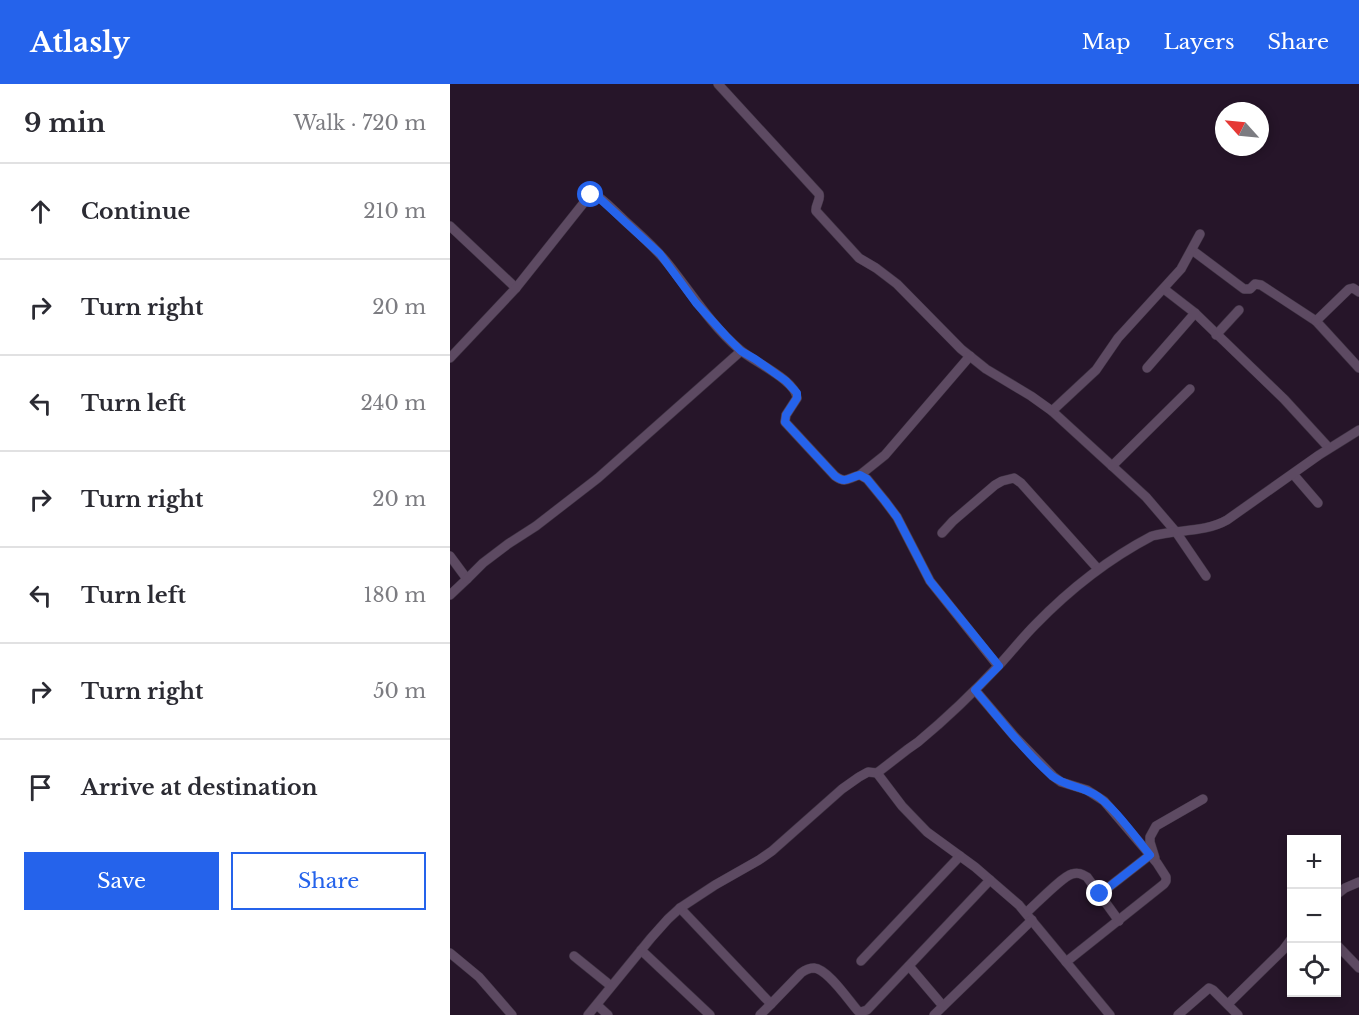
<!DOCTYPE html>
<html lang="en">
<head>
<meta charset="utf-8">
<style>
  body { margin:0; font-family:"Libre Baskerville",serif; background:#f2f2f3; color:#2b2b33 }
  .controls { position:absolute; right:18px; bottom:18px; display:grid; overflow:hidden; border-radius:0px; box-shadow:0 3px 9px #0003 }
  .controls button { width:54px; height:54px; display:grid; place-items:center; padding:0; border:0; border-bottom:2px solid #e1e1e2; background:#fff; color:#2b2b33; font:30px sans-serif }
  .compass { position:absolute; left:765px; top:18px; width:54px; height:54px; border-radius:50%; background:#fff; box-shadow:0 3px 9px #0003; rotate:297deg }
  .stop { position:absolute; width:18px; height:18px; margin:-14px; border:4px solid #2563eb; border-radius:50%; background:#fff }
  .stop.end { background:#2563eb; border-color:#fff; box-shadow:0 2px 6px #0008 }
  .list { margin:0; padding:0; list-style:none }
  h2 { display:flex; justify-content:space-between; align-items:center; height:78px; margin:0; padding:0 24px; font-size:26px }
  h2 small { font-size:20px; font-weight:400; color:#7c7c81 }
  .list li { display:grid; grid-template-columns:39px 1fr auto; gap:18px; align-items:center; box-sizing:border-box; height:96px; padding:0 24px; border-top:2px solid #e1e1e2 }
  .list b { display:block; font-size:22px; white-space:nowrap }
  .list em { font-size:20px; font-style:normal; color:#7c7c81 }
  .actions { display:flex; gap:12px; padding:18px 24px }
  .actions a { flex:1; padding:14px 0; border:2px solid #2563eb; border-radius:0px; text-align:center; font-size:21px; color:#2563eb }
  .actions .main { background:#2563eb; color:#fff }
  .icon { flex:none; width:33px; height:33px; fill:none; stroke:currentColor; stroke-width:2; stroke-linecap:round; stroke-linejoin:round }
  .map { position:relative; flex:none; width:909px; height:931px; overflow:hidden }
  header { display:flex; align-items:center; gap:36px; box-sizing:border-box; height:84px; padding:0 30px; background:#2563eb; color:#fff }
  header strong { font-size:28px }
  nav { display:flex; gap:33px; margin-inline-start:auto; font-size:21px }
  main { display:flex }
  aside { flex:1; background:#fff }
  .map>svg:first-child { display:block }
  .lines { fill:none; stroke-linecap:round; stroke-linejoin:round }
  .street-casing { stroke:#3e3242; stroke-width:10 }
  .street { stroke:#5d4a62; stroke-width:9 }
  .route { stroke:#2563eb; stroke-width:8 }
</style>
</head>
<body>
<header>
<strong>Atlasly</strong>
<nav><a>Map</a><a>Layers</a><a>Share</a></nav>
</header>
<main>
<aside>
<h2>9 min<small>Walk · 720 m</small></h2>
<ul class="list">
<li><svg class="icon" aria-label="ahead" viewBox="0 0 24 24"><path d="M12 20V5M6 11l6-6 6 6"/></svg><div><b>Continue</b></div><em>210 m</em></li>
<li><svg class="icon" aria-label="right" viewBox="0 0 24 24"><path d="M7 20v-9h11M14 6l5 5-5 5"/></svg><div><b>Turn right</b></div><em>20 m</em></li>
<li><svg class="icon" aria-label="left" viewBox="0 0 24 24"><path d="M17 20v-9H6M10 6l-5 5 5 5"/></svg><div><b>Turn left</b></div><em>240 m</em></li>
<li><svg class="icon" aria-label="right" viewBox="0 0 24 24"><path d="M7 20v-9h11M14 6l5 5-5 5"/></svg><div><b>Turn right</b></div><em>20 m</em></li>
<li><svg class="icon" aria-label="left" viewBox="0 0 24 24"><path d="M17 20v-9H6M10 6l-5 5 5 5"/></svg><div><b>Turn left</b></div><em>180 m</em></li>
<li><svg class="icon" aria-label="right" viewBox="0 0 24 24"><path d="M7 20v-9h11M14 6l5 5-5 5"/></svg><div><b>Turn right</b></div><em>50 m</em></li>
<li><svg class="icon" aria-label="arrive" viewBox="0 0 24 24"><path d="M6 21V4h12l-3 4 3 4H6"/></svg><div><b>Arrive at destination</b></div></li>
</ul>
<div class="actions"><a class="main">Save</a><a>Share</a></div>
</aside>
<div class="map">
<svg width="909" height="931" viewBox="0 0 909 931">
  <rect width="100%" height="100%" fill="#261529"/>
  <g class="lines">
    <g class="street-casing">
      <g id="street">
        <path d="M268 0 369 110C371 116 365 121 366 127L409 174 426 184 447 200 511 265 536 285 581 312 602 327 696 413 726 448 756 492"/>
        <path d="M0 142 66 204"/>
        <path d="M742 166 794 205H800L805 200 811 201 866 237 909 284"/>
        <path d="M714 205 745 229 834 315 879 364"/>
        <path d="M866 237 899 205 903 204 909 208"/>
        <path d="M766 251 789 226"/>
        <path d="M0 274 66 204 140 111H146C156 118 165 127 174 136 189 150 206 164 219 181 242 210 261 241 289 265 302 277 346 296 347 314L336 331 335 338 385 392C396 400 398 394 410 391L417 395 435 417 447 433 480 497 548 582"/>
        <path d="M697 284 745 229"/>
        <path d="M602 327 646 286 668 254 731 185 750 150"/>
        <path d="M662 382 740 305"/>
        <path d="M843 390 868 419"/>
        <path d="M410 391 435 371 520 272"/>
        <path d="M492 449 503 437 545 401 552 397 564 394 571 399 648 485"/>
        <path d="M0 472 17 495 0 511"/>
        <path d="M17 495 33 479 58 460 86 442 148 394 291 267"/>
        <path d="M525 606 565 653 603 692 611 698 637 706 654 717 707 779 716 793V797L714 800 616 878"/>
        <path d="M427 689 452 722 477 748 525 783 569 821 660 931"/>
        <path d="M705 774 700 758V753L706 742 753 715"/>
        <path d="M650 810 700 771"/>
        <path d="M886 811 895 804 909 798"/>
        <path d="M230 824 321 920 351 889C355 886 359 884 364 884 378 885 399 917 408 927L411 928 417 926 540 796"/>
        <path d="M576 829C585 821 613 792 622 790 628 788 632 790 637 793L669 837"/>
        <path d="M886 860 909 884"/>
        <path d="M191 866 260 931"/>
        <path d="M0 869 29 893 62 931"/>
        <path d="M124 872 161 902"/>
        <path d="M411 877 510 772"/>
        <path d="M459 882 493 922"/>
        <path d="M778 920 833 866 842 854"/>
        <path d="M147 921 158 931"/>
        <path d="M138 931 201 854 218 835 230 824 265 801 309 776 322 767 392 705 409 693 418 688 427 689 458 665 468 658C497 634 525 607 551 579 563 566 573 553 585 541 618 507 660 474 702 452 727 445 754 449 777 436L869 371 909 346"/>
        <path d="M310 931 321 920"/>
        <path d="M484 931 582 836"/>
        <path d="M728 931 759 904 763 906 788 931"/>
      </g>
    </g>
    <use href="#street" class="street"/>
  </g>
  <g class="lines">
    <path class="route" d="M141 111 148 113 210 170 246 219 276 252 291 267 305 275 336 297 347 309V314L336 331 335 338 385 392C396 400 398 394 410 391L417 395 435 417 447 433 480 497 549 582 525 606C550 635 573 666 602 692 615 702 630 702 644 710 662 720 686 754 700 771L650 810"/>
  </g>
</svg>
<div class="controls">
<button>+</button>
<button>−</button>
<button><svg class="icon" aria-label="locate" viewBox="0 0 24 24"><circle cx="12" cy="12" r="6"/><path d="M12 2v4M12 18v4M2 12h4M18 12h4"/></svg></button>
</div>
<svg class="compass" viewBox="-18 -18 36 36"><path d="M0-13l5 13h-10z" fill="#e53935"/><path d="M0 13l5-13h-10z" fill="#7c7c81"/></svg>
<div class="stop" style="left:141px;top:111px"></div>
<div class="stop end" style="left:650px;top:810px"></div>
</div>
</main>
</body>
</html>
